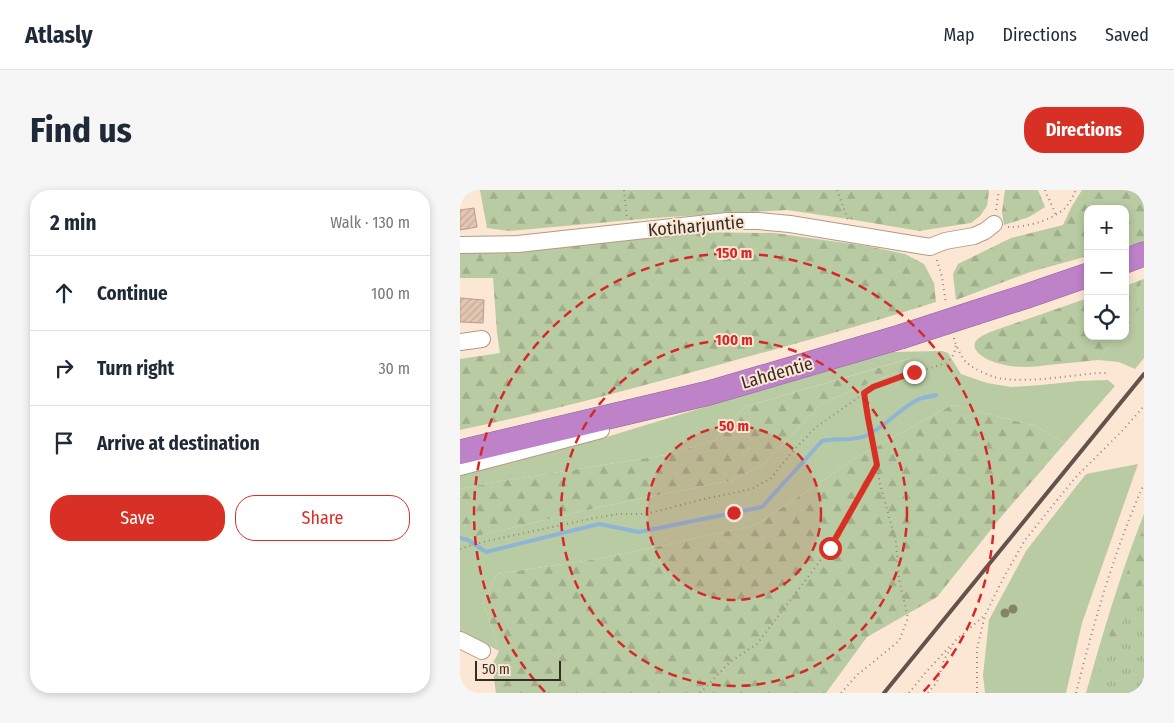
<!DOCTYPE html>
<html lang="en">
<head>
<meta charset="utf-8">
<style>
  body { margin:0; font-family:"Fira Sans Condensed",sans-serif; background:#f6f6f7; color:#1f2937 }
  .controls { position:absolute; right:15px; top:15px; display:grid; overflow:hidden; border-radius:10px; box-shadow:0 2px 8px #0003 }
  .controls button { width:45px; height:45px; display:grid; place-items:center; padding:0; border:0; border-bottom:1px solid #e0e1e3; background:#fff; color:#1f2937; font:25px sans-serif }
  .scale { position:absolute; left:15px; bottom:12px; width:86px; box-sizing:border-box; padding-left:5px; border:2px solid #372c24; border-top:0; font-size:14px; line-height:18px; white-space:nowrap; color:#372c24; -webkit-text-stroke:4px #fce6d4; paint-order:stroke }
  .stop { position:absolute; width:15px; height:15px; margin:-11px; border:4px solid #d93025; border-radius:50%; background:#fff }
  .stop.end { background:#d93025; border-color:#fff; box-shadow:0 1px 5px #0008 }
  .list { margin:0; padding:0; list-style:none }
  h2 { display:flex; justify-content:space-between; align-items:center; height:65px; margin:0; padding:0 20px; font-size:21px }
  h2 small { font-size:16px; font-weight:400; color:#747a83 }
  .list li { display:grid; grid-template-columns:32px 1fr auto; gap:15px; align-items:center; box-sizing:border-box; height:75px; padding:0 20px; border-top:1px solid #e0e1e3 }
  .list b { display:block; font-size:19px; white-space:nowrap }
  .list em { font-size:16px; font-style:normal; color:#747a83 }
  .actions { display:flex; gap:10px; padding:15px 20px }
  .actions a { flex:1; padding:11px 0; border:1px solid #d93025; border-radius:20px; text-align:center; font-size:18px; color:#d93025 }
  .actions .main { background:#d93025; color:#fff }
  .icon { flex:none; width:28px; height:28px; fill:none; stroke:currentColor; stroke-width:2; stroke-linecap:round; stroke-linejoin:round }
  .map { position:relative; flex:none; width:684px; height:503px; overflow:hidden; border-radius:20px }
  header { display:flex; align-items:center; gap:30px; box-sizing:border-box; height:70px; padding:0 25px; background:#fff; border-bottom:1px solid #e0e1e3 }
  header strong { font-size:24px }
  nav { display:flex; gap:28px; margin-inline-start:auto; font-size:18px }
  .intro { display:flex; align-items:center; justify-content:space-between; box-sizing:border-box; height:120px; padding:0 30px }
  h1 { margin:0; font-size:35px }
  .button { padding:12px 22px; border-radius:20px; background:#d93025; color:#fff; font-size:18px; font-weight:700 }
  main { display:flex; gap:30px; padding:0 30px }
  aside { flex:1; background:#fff; border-radius:20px; box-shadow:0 2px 8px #0003 }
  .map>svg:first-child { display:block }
  .grass { fill:#b9cba2 }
  .forest { fill:url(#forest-firs) }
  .park { fill:url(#park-tufts) }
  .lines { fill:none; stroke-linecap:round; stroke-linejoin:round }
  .stream { stroke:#8fb5d5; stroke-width:4 }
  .building { fill:url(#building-hatch); stroke:#b89c8a }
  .minor-casing { stroke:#b49a86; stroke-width:18 }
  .highway-casing { stroke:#8f648f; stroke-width:25 }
  .path { stroke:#98877a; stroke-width:2; stroke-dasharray:1 4; stroke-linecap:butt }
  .minor { stroke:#fff; stroke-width:16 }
  .highway { stroke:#be82c9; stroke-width:24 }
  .rail { stroke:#62544a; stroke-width:4 }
  .highway-bridge-casing { stroke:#8f648f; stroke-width:25; stroke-linecap:butt }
  .highway-bridge { stroke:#be82c9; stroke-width:24 }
  .tree { fill:#868562 }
  .route { stroke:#d93025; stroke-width:6 }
  .ring { fill:none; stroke:#d62828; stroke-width:2.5; stroke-dasharray:9 6 }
  .labels { text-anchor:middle; stroke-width:4; stroke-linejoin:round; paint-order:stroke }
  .street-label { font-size:18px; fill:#372c24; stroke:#fce6d4 }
  .centre { fill:#d62828; stroke:#fce6d4; stroke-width:2.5 }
  .ring-label { font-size:15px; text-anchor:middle; font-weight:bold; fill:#d62828; stroke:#fce6d4; stroke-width:4; stroke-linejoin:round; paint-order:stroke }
</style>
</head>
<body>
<header>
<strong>Atlasly</strong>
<nav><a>Map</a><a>Directions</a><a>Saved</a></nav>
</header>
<div class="intro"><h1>Find us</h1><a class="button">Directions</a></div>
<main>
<aside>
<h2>2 min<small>Walk · 130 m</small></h2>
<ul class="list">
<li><svg class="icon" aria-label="ahead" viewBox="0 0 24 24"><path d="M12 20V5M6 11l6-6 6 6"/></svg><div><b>Continue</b></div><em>100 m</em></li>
<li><svg class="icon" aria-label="right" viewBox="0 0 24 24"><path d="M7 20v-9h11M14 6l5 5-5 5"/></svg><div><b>Turn right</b></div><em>30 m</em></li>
<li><svg class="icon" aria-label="arrive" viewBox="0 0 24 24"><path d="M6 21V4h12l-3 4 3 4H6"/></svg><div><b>Arrive at destination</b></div></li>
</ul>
<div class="actions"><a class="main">Save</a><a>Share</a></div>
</aside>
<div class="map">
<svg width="684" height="503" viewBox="0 0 684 503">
  <defs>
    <pattern id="forest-firs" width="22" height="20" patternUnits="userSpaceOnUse" patternTransform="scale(1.25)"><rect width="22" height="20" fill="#b9cba2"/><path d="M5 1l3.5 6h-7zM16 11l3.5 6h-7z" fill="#a0ae8b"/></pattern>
    <pattern id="park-tufts" width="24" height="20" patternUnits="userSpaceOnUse" patternTransform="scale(1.25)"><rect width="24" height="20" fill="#b9cba2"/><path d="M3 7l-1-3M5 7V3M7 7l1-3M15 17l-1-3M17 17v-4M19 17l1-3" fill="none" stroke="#a0ae8b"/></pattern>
    <pattern id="building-hatch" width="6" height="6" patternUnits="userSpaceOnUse" patternTransform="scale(1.25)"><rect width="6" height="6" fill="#e3c6b2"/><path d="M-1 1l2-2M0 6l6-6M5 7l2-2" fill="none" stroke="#c3aa99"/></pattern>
  </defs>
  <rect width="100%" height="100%" fill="#fce6d4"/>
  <g class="grass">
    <path d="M684 89V168L675 179 659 172 638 170 659 146H665V139L678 125 681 90Z"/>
    <path d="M482 161 488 163 501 184 527 193 551 197 581 195 619 191 648 190 655 196 605 253 576 236 492 215 396 268 296 335 144 368 37 384 23 412 39 461 0 441V350L149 315 273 290 305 273 362 213 444 179 451 168 284 217 255 250 206 265 29 293 0 299V283L140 249 235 220 433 162Z"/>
    <path d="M678 274 622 433 606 503H525L523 485 529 430 566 361 626 284Z"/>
    <path d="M684 324V503H626C643 442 661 382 684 324Z"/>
  </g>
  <g class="forest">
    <path d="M20 0H529L527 16 520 26 511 33 459 41 395 30 327 20 193 28 49 41 27 38Z"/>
    <path d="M545 0H578L585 17 569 27 544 35 542 22Z"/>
    <path d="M622 0H684V52L665 57V19H628V66L570 82 496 110 493 84 498 74 551 48 603 35 612 16Z"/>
    <path d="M223 42 314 43 407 56 445 64 464 74 474 93 476 112C404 135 331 155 258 175 172 199 87 222 0 240V169L40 163 37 143 33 88H0V61L119 56Z"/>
    <path d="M681 90 678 125 665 139V96Z"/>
    <path d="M628 108V146H659L638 170C622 172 605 173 588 175 581 176 573 177 565 177 551 177 524 173 516 160 510 150 523 146 530 142Z"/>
    <path d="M452 168 444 179 362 213 305 273 273 290 149 315 0 350V299L29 293 206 265 255 250 284 217Z"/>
    <path d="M492 215 576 236 605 253 541 327 477 407 407 447 366 503H36L32 475 39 461 23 412 37 384 144 368 296 335 396 268Z"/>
    <path d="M684 338V503H635L649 446 675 356Z"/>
  </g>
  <path class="park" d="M684 388V503H635L639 485Z"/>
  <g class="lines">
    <path class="stream" d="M0 348 8 350 26 362 139 334 179 342 302 317 362 251C376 247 391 252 405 246 424 238 438 220 457 210 462 207 470 207 476 205"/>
  </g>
  <g class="building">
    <path d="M14 18 17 37 0 40V20Z"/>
    <path d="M0 108 24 110 23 133 0 132Z"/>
  </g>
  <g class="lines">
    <g class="minor-casing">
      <g id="minor">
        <path d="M0 55 58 54 267 31H298L330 34 470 57 485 51 514 46 525 41 534 34"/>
        <path d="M0 152 22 149"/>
        <path d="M0 277 141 240"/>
        <path d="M0 450 22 461"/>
      </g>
    </g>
    <g class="highway-casing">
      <g id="highway">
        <path d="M665 71 684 64"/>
        <path d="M517 122 567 106 628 85"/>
        <path d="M0 262 249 203 440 147"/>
      </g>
    </g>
    <g class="path">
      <path d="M164 0 167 29"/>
      <path d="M377 0 388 30"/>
      <path d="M585 0 596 25"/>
      <path d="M536 20 539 0"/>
      <path d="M548 37C567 37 591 31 605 18 610 13 613 6 616 0"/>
      <path d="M477 70 482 87 486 114"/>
      <path d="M494 148C496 156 501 166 506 172 513 179 535 189 545 189 573 192 608 186 637 183H646"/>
      <path d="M0 359 23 352 129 329 158 324H186L244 309 292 299 311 288 332 262 355 238 413 197 453 183 487 173 494 164 496 155"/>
      <path d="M240 503 270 472 297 454 370 358 416 276"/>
      <path d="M381 503 396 486 439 451 448 428 439 389 436 352 420 294 408 228 404 203"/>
      <path d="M449 503 466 482 492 454"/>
      <path d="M468 503 477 492 484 470 495 451 525 425"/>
      <path d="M517 503V459L525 425 544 387 565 350 615 288 663 240 684 216"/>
      <path d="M616 503C634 432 654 361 684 294"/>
    </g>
    <use href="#minor" class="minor"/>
    <use href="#highway" class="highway"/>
    <path class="rail" d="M424 503 684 184"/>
    <g class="highway-bridge-casing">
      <path id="highway-bridge" d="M440 147 517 122"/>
    </g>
    <use href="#highway-bridge" class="highway-bridge"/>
  </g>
  <g class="tree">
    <circle cx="553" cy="419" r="4.5"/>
    <circle cx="545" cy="423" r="4.5"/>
  </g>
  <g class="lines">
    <path class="route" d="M370 358 417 275 408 228 404 203 413 197 454 182"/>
  </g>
  <circle cx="274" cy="323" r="87" fill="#d62828" fill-opacity=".12"/>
  <g class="ring">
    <circle cx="274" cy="323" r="87"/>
    <circle cx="274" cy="323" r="173"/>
    <path d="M85 502A260 260 0 1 1 463 502"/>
  </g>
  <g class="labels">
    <g class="street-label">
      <text transform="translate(236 36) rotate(-5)" y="6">Kotiharjuntie</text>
      <text transform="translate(317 183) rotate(-16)" y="6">Lahdentie</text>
    </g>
  </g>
  <circle cx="274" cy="323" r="8" class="centre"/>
  <g class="ring-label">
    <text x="274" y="68">150 m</text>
    <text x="274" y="155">100 m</text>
    <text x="274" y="241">50 m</text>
  </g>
</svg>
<div class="controls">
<button>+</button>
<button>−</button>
<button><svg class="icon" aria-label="locate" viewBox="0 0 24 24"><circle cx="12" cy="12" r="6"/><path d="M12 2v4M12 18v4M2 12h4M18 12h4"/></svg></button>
</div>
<div class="scale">50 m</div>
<div class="stop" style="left:370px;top:358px"></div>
<div class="stop end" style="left:454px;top:182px"></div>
</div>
</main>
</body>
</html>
